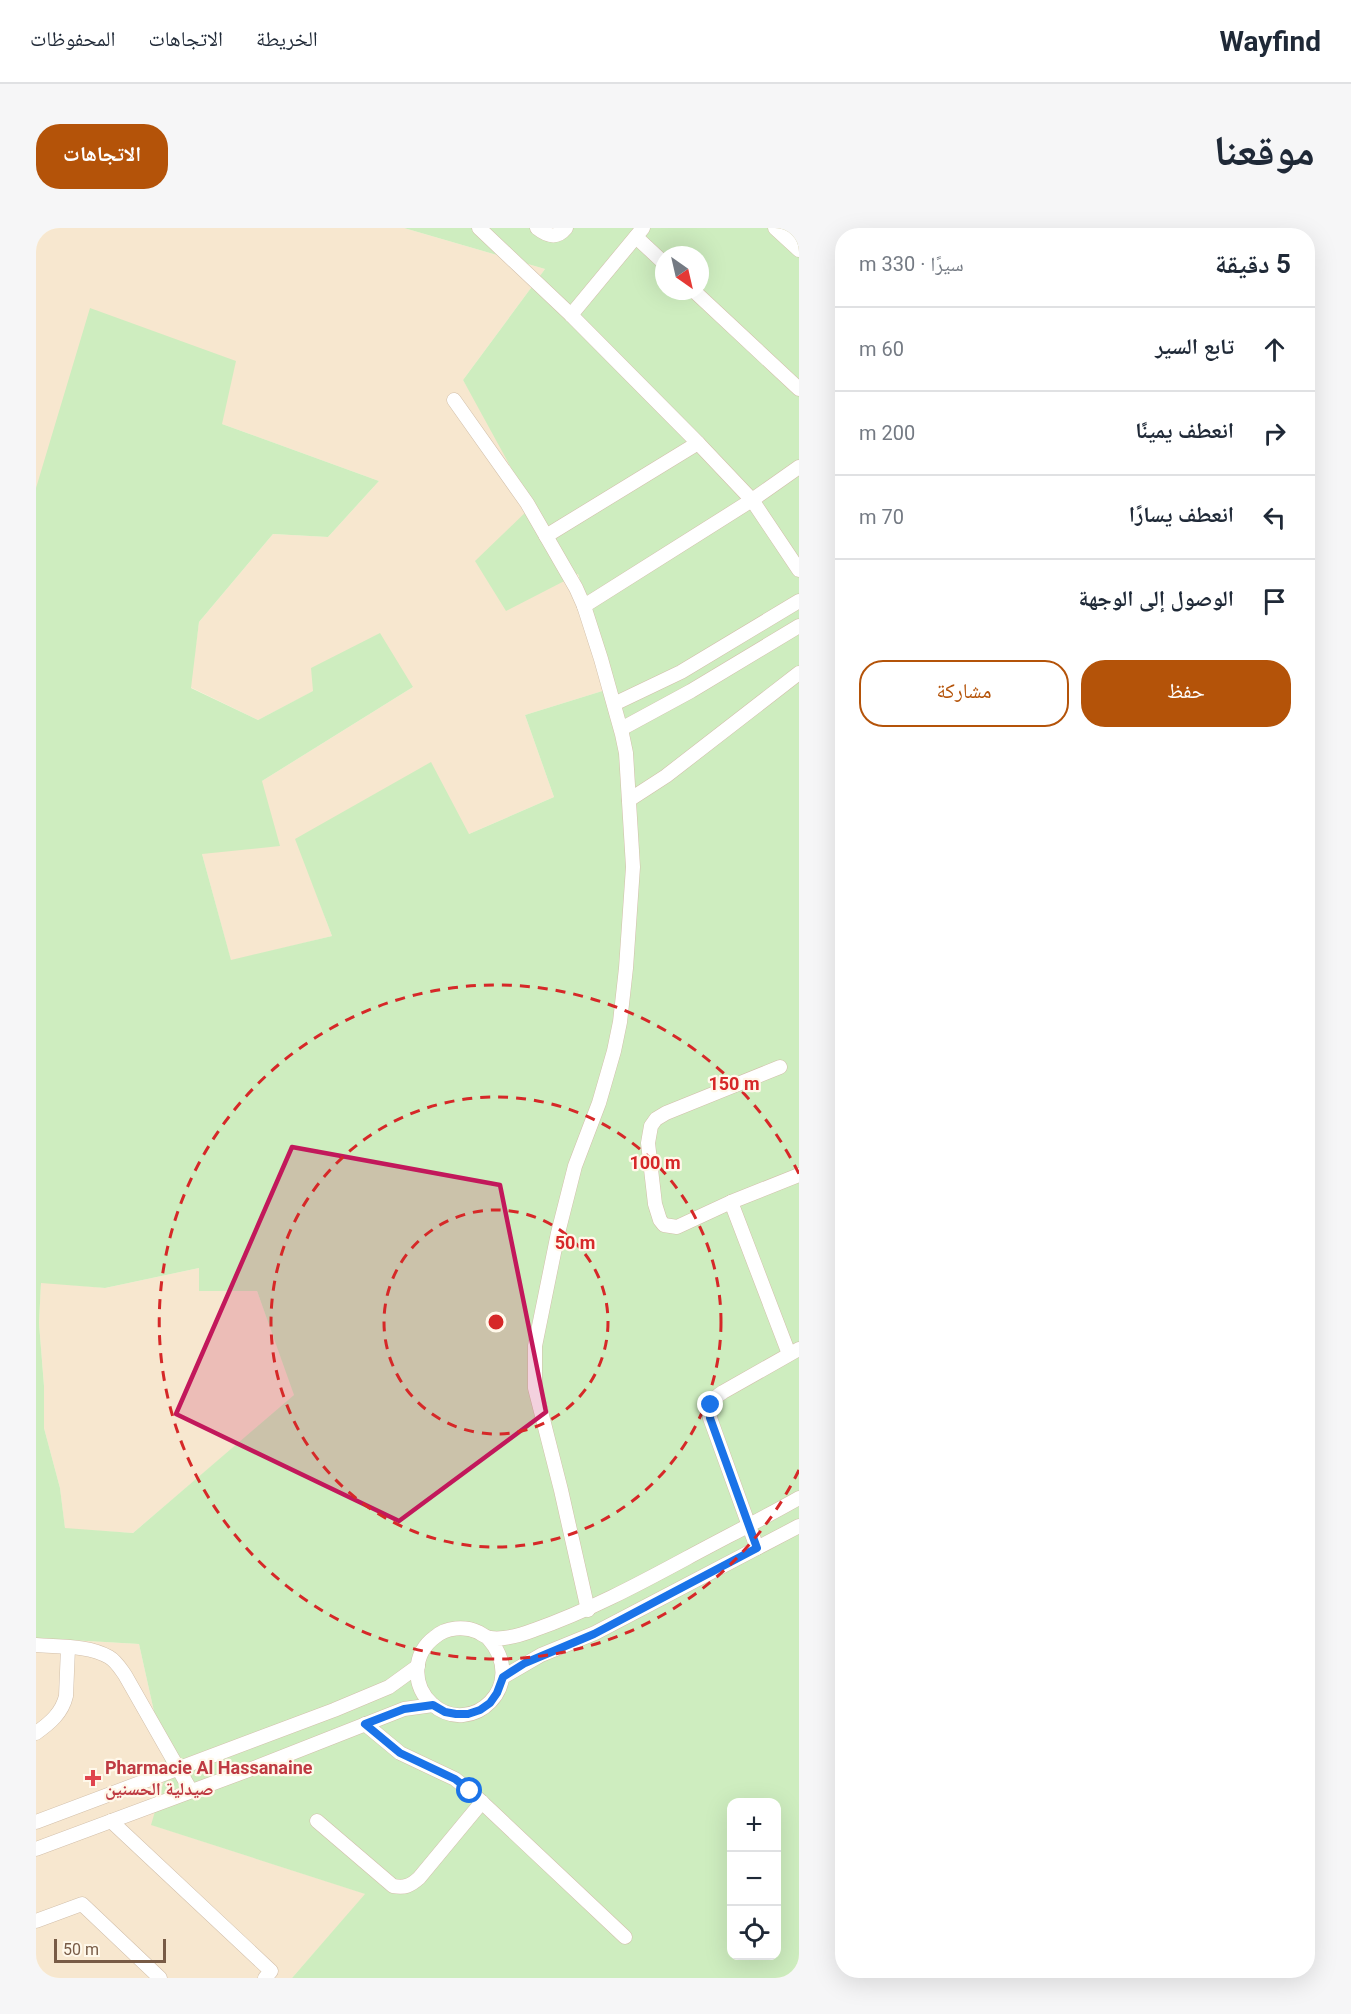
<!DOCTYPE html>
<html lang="ar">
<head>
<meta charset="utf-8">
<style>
  body { margin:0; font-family:Roboto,"Noto Naskh Arabic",sans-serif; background:#f6f6f7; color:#1f2937; direction:rtl }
  .controls { position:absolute; right:18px; bottom:18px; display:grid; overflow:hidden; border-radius:12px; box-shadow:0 6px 24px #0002 }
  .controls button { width:54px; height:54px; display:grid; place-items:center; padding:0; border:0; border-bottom:2px solid #e0e1e3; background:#fff; color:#1f2937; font:30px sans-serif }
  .compass { position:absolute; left:619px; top:18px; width:54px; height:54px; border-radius:50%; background:#fff; box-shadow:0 6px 24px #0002; rotate:146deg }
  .scale { position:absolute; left:18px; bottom:15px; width:112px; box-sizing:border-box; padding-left:6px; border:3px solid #785b46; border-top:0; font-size:16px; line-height:21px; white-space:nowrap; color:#785b46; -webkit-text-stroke:4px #fff8ea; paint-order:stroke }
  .stop { position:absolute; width:18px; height:18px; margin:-14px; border:4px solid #1a73e8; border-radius:50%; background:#fff }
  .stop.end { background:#1a73e8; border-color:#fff; box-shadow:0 2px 6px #0008 }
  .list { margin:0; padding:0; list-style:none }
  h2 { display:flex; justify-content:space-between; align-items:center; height:78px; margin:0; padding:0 24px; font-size:26px }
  h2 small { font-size:20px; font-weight:400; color:#747a83 }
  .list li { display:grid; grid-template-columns:39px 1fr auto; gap:18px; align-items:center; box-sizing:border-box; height:84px; padding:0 24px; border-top:2px solid #e0e1e3 }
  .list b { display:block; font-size:22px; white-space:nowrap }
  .list em { font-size:20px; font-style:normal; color:#747a83 }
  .actions { display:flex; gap:12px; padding:18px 24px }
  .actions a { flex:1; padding:14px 0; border:2px solid #b45309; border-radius:24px; text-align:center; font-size:21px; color:#b45309 }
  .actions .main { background:#b45309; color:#fff }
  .icon { flex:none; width:33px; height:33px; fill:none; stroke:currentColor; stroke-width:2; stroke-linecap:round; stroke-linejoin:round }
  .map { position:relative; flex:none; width:763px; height:1750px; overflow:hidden; direction:ltr; border-radius:24px }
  header { display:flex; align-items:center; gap:36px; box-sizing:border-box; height:84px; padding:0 30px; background:#fff; border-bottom:2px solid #e0e1e3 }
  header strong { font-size:28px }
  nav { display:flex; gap:33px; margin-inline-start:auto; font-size:21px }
  .intro { display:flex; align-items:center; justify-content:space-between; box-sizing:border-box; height:144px; padding:0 36px }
  h1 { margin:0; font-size:42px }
  .button { padding:15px 27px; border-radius:24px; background:#b45309; color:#fff; font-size:21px; font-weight:700 }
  main { display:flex; gap:36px; padding:0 36px }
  aside { flex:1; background:#fff; border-radius:24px; box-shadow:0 6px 24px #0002 }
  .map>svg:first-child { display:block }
  .residential { fill:#f7e7cf }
  .grass { fill:#ceedbf; fill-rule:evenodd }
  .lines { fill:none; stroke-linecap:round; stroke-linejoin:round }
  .street-casing { stroke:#d2bfaa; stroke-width:15 }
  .street { stroke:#fff; stroke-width:14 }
  .route { stroke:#1a73e8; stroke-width:8 }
  .marked { fill:#c2185b; fill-opacity:0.2; stroke:#c2185b; stroke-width:4.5; stroke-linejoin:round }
  .ring { fill:none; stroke:#d62828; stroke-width:3; stroke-dasharray:10 8 }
  .health-dot { fill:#e0444e; stroke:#fff8ea; stroke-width:2 }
  .labels { text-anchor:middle; stroke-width:4.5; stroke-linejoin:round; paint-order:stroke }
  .health-label { font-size:18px; font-weight:bold; fill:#be3a42; stroke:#fff8ea; text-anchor:start }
  .centre { fill:#d62828; stroke:#fff8ea; stroke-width:3 }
  .ring-label { font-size:18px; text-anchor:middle; font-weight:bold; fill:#d62828; stroke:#fff8ea; stroke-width:4.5; stroke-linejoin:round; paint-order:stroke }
</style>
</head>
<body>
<header>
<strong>Wayfind</strong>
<nav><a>الخريطة</a><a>الاتجاهات</a><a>المحفوظات</a></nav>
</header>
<div class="intro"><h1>موقعنا</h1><a class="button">الاتجاهات</a></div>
<main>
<aside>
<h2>5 دقيقة<small>سيرًا · 330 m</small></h2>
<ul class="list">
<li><svg class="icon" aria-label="ahead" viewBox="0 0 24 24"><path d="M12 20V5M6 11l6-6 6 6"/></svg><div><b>تابع السير</b></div><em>60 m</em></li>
<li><svg class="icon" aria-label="right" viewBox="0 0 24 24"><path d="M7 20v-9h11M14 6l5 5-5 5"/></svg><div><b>انعطف يمينًا</b></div><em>200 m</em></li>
<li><svg class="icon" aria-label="left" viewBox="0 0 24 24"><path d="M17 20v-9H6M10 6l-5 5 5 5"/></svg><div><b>انعطف يسارًا</b></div><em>70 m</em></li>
<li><svg class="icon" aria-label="arrive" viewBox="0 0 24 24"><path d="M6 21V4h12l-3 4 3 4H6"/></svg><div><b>الوصول إلى الوجهة</b></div></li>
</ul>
<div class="actions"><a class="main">حفظ</a><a>مشاركة</a></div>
</aside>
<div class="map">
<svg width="763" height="1750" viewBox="0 0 763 1750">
  <rect width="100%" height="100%" fill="#fef5e1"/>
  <g class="residential">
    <path d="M0 0H368L509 41 427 152 541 345 576 460 489 487 518 569 433 606 260 611 296 708 195 733 166 626 226 553 377 459 278 463 222 492 154 459 163 394 237 306 292 309 343 253 186 196 0 260Z"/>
    <path d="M163 1040 164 1063H221L259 1167 97 1305 29 1301 24 1260 8 1200V1158L3 1095 5 1054 69 1060Z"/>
    <path d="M0 1410 103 1416 131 1542 116 1597 330 1666 256 1750H0Z"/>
  </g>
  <path class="grass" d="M368 0H763V1750H256L329 1666 115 1597 131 1542 103 1416 0 1410V260L54 80 200 133 186 196 343 253 292 309 237 306 163 394 155 460 222 492 277 463 275 440 344 405 377 459 226 553 244 618 166 626 195 732 296 708 259 611 395 534 433 606 518 569 489 487 576 460 542 346 470 383 439 333 496 278 427 152 509 41ZM628 27H664V63H628ZM163 1040V1063H221L258 1167 97 1305 29 1300 24 1260 8 1200V1158L3 1095 5 1055 69 1060ZM696 1574H740V1728H696Z"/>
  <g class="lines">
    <g class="street-casing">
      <g id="street">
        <path d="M443 0 535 87 662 215 716 272 763 342"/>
        <path d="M501 0C511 8 521 11 530 0"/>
        <path d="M739 0 763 22"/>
        <path d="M600 9 628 35"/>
        <path d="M658 63 763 161"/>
        <path d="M535 87 607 0"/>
        <path d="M418 172 491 275 540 360 548 378 565 431 586 506 590 525 597 639 590 740 584 794 578 823 563 875 539 938 522 1005 499 1118V1160L525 1262 552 1382"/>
        <path d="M510 308 662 215"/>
        <path d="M548 378 716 272 763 239"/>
        <path d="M578 476 645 444 763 373"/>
        <path d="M585 501 655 463 763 398"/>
        <path d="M593 572 630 548 763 445"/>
        <path d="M744 839 630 885 620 891 615 898 612 915 619 976 624 992 628 997 641 999 695 974 763 947"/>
        <path d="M695 974 753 1126"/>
        <path d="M721 1320 674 1190C673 1177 676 1171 687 1164L763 1121"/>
        <path d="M452 1410C494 1457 435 1511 396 1476 375 1457 377 1425 399 1409 410 1399 429 1398 442 1404 446 1406 449 1409 454 1410 468 1412 485 1407 498 1402 552 1383 601 1357 651 1330 688 1310 726 1291 763 1270"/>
        <path d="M0 1417C23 1419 52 1417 73 1429 80 1433 84 1440 89 1447L155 1563"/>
        <path d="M467 1449 505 1427 559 1405 763 1298"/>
        <path d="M329 1496 364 1525 419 1551 434 1563 589 1709"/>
        <path d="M0 1505C14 1495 26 1485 30 1468L32 1420"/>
        <path d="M75 1593 235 1743 229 1750"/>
        <path d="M281 1593 357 1658C369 1660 374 1658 383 1650L446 1574"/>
        <path d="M0 1594 298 1482 353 1459 382 1438"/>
        <path d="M0 1621 218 1540 368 1481 397 1477"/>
        <path d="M0 1693 46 1676 124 1750"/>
      </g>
    </g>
    <use href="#street" class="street"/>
  </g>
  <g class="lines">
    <path class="route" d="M434 1563 419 1551 364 1525 329 1496 368 1481 397 1477 409 1484 420 1486H432L444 1482 454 1475 461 1465 467 1449 489 1435 558 1406 721 1320 674 1190 675 1177"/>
  </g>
  <path class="marked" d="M256 919 464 957 510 1184 363 1293 140 1186Z"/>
  <g class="ring">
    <circle cx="460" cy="1094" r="112"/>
    <circle cx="460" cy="1094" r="225"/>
    <path d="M763 1242A337 337 0 1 1 763 946"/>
  </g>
  <path class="health-dot" d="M54 1541h6v6h6v6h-6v6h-6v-6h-6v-6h6z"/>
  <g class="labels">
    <g class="health-label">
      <text x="69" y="1546">Pharmacie Al Hassanaine<tspan x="69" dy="21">صيدلية الحسنين</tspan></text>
    </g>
  </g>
  <circle cx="460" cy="1094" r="9" class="centre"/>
  <g class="ring-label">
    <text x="698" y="862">150 m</text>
    <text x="619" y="941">100 m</text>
    <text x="539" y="1021">50 m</text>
  </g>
</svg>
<div class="controls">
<button>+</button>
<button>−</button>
<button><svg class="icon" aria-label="locate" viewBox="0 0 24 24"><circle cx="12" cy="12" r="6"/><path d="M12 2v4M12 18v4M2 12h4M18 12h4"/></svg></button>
</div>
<svg class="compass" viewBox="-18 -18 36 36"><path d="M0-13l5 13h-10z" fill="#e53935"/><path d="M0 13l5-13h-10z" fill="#747a83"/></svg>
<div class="scale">50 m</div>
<div class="stop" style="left:434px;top:1563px"></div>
<div class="stop end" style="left:675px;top:1177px"></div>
</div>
</main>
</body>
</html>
